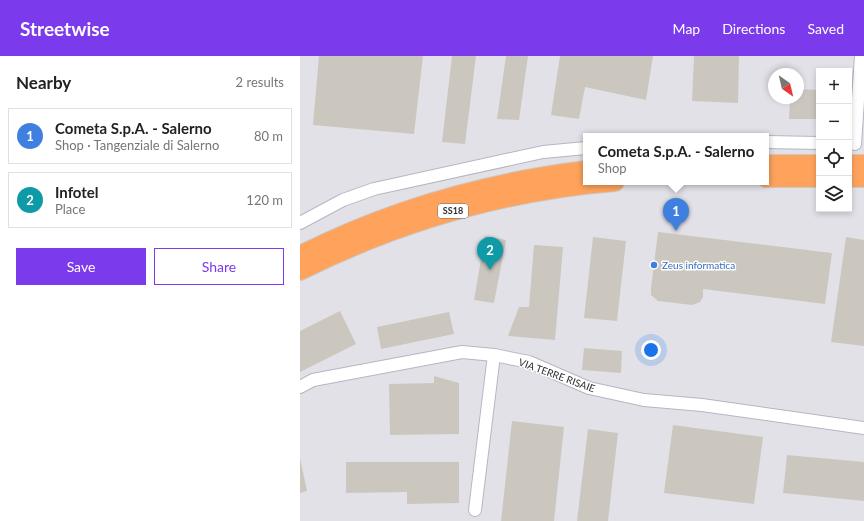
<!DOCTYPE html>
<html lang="en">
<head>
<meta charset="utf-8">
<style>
  body { margin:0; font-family:Lato,sans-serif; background:#f6f6f6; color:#222 }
  .controls { position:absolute; right:12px; top:12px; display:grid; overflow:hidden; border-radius:0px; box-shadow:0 2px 6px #0003 }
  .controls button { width:36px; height:36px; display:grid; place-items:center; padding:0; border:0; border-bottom:1px solid #e0e0e0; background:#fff; color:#222; font:20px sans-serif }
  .compass { position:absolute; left:468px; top:12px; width:36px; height:36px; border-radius:50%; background:#fff; box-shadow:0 2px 6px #0003; rotate:146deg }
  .you { position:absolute; left:351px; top:294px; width:14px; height:14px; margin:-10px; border:3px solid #fff; border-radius:50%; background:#1a73e8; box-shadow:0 0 0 6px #1a73e833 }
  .badge { display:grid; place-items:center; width:26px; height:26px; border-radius:50%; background:#7c3aed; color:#fff; font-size:13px; font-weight:700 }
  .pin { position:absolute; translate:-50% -33px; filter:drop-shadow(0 1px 2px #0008) }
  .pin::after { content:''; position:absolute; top:21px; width:14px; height:12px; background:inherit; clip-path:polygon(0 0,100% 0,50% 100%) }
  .popup { position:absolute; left:283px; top:77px; width:186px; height:52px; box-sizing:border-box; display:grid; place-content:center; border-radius:0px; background:#fff; filter:drop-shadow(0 1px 3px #0005); font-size:13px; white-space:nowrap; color:#767676 }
  .popup b { font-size:15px; color:#222 }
  .popup::after { content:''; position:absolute; left:50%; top:100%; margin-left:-8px; border:8px solid transparent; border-top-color:#fff }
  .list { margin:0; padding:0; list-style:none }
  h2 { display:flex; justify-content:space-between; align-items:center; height:52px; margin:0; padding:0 16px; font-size:17px }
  h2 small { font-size:13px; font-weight:400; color:#767676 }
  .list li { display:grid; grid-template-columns:26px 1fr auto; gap:12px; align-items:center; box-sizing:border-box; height:56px; margin:0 8px 8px; padding:0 8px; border:1px solid #e0e0e0; border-radius:0px }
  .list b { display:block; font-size:15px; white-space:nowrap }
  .list p { margin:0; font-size:13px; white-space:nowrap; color:#767676 }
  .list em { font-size:13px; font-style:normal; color:#767676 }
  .actions { display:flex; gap:8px; padding:12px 16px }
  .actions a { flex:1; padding:9px 0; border:1px solid #7c3aed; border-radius:0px; text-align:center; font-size:14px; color:#7c3aed }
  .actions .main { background:#7c3aed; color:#fff }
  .icon { flex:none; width:22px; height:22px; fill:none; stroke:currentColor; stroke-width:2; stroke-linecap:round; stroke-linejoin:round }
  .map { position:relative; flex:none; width:564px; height:465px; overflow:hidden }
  header { display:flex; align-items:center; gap:24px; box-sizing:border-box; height:56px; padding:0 20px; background:#7c3aed; color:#fff }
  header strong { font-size:19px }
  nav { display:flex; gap:22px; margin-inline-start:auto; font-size:14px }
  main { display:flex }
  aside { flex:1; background:#fff }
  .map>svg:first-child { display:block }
  .industrial { fill:#e3e1e8; fill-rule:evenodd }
  .building { fill:#cbc7bf }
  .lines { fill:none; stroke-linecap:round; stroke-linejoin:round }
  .minor-casing { stroke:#b4b7c1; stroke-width:14 }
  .highway-casing { stroke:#c9c9c9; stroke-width:20 }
  .minor { stroke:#fff; stroke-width:12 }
  .highway { stroke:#ffa35c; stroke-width:18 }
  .shop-dot { fill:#3f7fe0; stroke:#fff; stroke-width:1.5 }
  .labels { text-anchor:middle; stroke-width:3; stroke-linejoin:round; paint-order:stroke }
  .shield { fill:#fff; stroke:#6d6d6d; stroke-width:1 }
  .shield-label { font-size:9px; font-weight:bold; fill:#2e2e2e }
  .shop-label { font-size:10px; fill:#366cbe; stroke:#fff; text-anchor:start }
  .street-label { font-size:10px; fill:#2e2e2e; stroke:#fff }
</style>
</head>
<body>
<header>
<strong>Streetwise</strong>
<nav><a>Map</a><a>Directions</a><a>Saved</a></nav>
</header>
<main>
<aside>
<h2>Nearby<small>2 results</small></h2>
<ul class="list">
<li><span class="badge" style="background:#3f7fe0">1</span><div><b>Cometa S.p.A. - Salerno</b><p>Shop · Tangenziale di Salerno</p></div><em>80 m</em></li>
<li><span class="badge" style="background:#0f9aa8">2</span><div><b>Infotel</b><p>Place</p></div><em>120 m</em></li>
</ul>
<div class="actions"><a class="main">Save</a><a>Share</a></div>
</aside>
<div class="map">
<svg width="564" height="465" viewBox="0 0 564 465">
  <rect width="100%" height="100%" fill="#efe9e1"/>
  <path class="industrial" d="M0 0H564V465H0ZM519 15H549V153H519ZM474 18H498V42H474ZM286 80H466V126H286Z"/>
  <g class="building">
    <path d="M19 0H123L114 78 13 69Z"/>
    <path d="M152 0H176L165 88 142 86Z"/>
    <path d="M206 0H228L219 64 197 63Z"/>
    <path d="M260 0H353L346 44 285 31 279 63 251 59Z"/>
    <path d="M394 0H439L438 47 392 45Z"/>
    <path d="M498 33 519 34V63H489L490 42H498Z"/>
    <path d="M358 176 532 197 525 248 403 233V241L400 246 392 249 358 245 351 239V232Z"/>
    <path d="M185 180 206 184 194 247 174 244Z"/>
    <path d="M293 181 326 185 317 265 284 262Z"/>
    <path d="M546 181 564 184V290L531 286Z"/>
    <path d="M234 189 263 191 255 284 208 280 219 251H229Z"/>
    <path d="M40 255 56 288 0 316V275Z"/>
    <path d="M149 256 154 278 81 293 77 271Z"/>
    <path d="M284 292 322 295 321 317 282 314Z"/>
    <path d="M134 320 159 327V378L90 379 89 328 134 327Z"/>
    <path d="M212 365 264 371 254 465H201Z"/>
    <path d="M373 369 463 381 454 448 364 437Z"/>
    <path d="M288 373 318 377 308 465H277Z"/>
    <path d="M487 399 564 406V445L483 437Z"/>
    <path d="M0 402 7 435 0 437Z"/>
    <path d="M46 406H159V447L107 448V436L46 437Z"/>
  </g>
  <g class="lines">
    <g class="minor-casing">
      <g id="minor">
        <path d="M466 86 519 87"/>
        <path d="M555 88 561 0"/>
        <path d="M0 167 43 144 74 133 243 96 286 92"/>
        <path d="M0 331 13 324 162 296 194 299 229 306 289 332 344 344 402 349 564 372"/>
        <path d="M175 454 194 299"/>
      </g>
    </g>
    <g class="highway-casing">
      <g id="highway">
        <path d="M466 108H519"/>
        <path d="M549 108H564"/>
        <path d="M466 122H519"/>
        <path d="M549 122H564"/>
        <path d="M0 199C89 154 187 126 286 114"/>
        <path d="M0 215C99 166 205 135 315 126"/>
      </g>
    </g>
    <use href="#minor" class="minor"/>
    <use href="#highway" class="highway"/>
  </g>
  <circle class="shop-dot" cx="354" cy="209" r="4"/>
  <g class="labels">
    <rect class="shield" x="138" y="148" width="30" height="14" rx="3"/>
    <g class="shield-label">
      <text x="153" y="158">SS18</text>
    </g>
    <g class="shop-label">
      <text x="362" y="213">Zeus informatica</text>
    </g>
    <g class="street-label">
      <text transform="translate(257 319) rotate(20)" y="4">VIA TERRE RISAIE</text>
    </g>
  </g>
</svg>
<div class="controls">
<button>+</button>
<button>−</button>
<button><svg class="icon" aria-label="locate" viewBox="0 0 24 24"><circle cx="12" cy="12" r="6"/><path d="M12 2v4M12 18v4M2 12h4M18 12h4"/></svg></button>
<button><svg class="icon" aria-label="layers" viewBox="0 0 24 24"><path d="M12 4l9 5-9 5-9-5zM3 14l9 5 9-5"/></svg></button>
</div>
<svg class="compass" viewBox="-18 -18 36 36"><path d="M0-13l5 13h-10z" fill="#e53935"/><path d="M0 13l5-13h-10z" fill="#767676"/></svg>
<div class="you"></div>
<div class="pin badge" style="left:376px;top:175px;background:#3f7fe0">1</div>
<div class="popup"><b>Cometa S.p.A. - Salerno</b>Shop</div>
<div class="pin badge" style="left:190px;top:214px;background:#0f9aa8">2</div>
</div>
</main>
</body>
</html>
